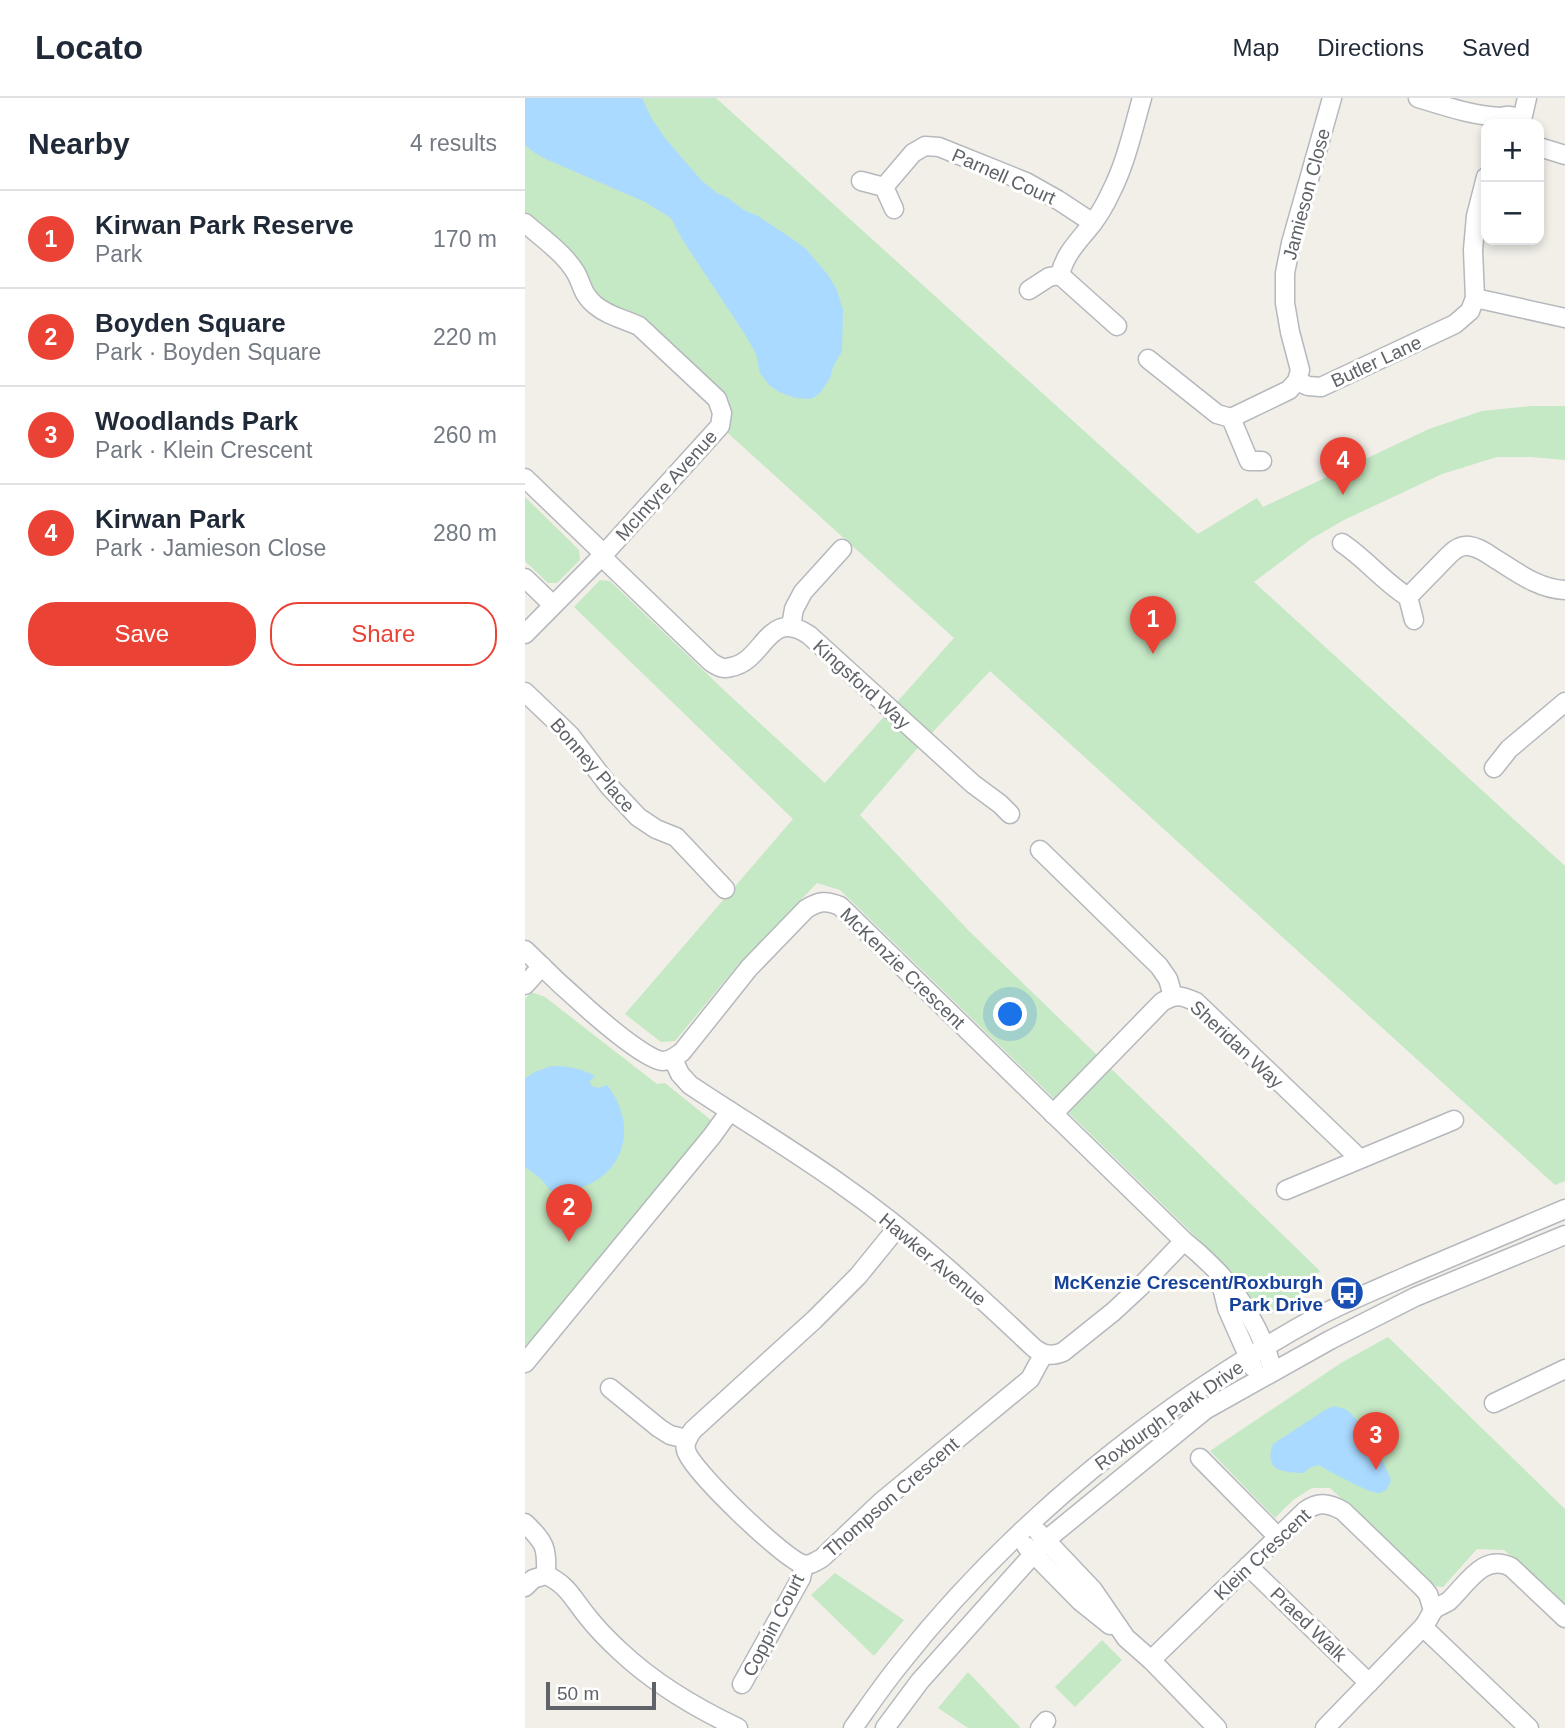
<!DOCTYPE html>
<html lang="en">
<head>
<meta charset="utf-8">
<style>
  body { margin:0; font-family:Arial,sans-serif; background:#f6f6f7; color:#1f2937 }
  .controls { position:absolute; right:21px; top:21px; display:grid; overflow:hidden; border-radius:14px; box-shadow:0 4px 10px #0003 }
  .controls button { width:63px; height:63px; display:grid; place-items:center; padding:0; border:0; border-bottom:2px solid #e0e1e3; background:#fff; color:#1f2937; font:35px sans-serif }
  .scale { position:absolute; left:21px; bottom:18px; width:110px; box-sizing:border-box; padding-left:7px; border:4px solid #5f6368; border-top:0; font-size:19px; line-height:24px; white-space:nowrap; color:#5f6368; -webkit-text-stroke:5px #fff; paint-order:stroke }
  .you { position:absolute; left:486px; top:917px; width:24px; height:24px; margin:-18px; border:5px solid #fff; border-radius:50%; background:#1a73e8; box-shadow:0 0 0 10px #1a73e833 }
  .badge { display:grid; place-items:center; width:46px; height:46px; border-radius:50%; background:#ea4335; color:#fff; font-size:23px; font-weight:700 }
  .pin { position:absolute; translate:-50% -58px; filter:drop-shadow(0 2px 4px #0008) }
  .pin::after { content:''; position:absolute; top:37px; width:24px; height:21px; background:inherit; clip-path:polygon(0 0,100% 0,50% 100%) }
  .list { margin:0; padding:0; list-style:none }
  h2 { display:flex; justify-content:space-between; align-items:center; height:91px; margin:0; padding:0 28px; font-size:30px }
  h2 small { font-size:23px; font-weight:400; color:#747a83 }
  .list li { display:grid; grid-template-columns:46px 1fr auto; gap:21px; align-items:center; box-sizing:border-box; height:98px; padding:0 28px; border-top:2px solid #e0e1e3 }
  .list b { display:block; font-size:26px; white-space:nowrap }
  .list p { margin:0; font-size:23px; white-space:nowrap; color:#747a83 }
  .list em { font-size:23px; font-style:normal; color:#747a83 }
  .actions { display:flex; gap:14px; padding:21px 28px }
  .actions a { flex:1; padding:16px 0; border:2px solid #ea4335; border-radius:28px; text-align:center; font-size:24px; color:#ea4335 }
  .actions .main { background:#ea4335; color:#fff }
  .map { position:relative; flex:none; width:1040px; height:1630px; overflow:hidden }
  header { display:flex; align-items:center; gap:42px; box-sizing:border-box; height:98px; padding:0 35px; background:#fff; border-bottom:2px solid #e0e1e3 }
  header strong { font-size:33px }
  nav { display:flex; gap:38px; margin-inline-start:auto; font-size:24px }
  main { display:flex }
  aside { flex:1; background:#fff }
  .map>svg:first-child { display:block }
  .green { fill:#c5e8c5 }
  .water { fill:#aadaff }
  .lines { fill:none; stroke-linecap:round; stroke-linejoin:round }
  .minor-casing { stroke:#b5b8bc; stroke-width:21 }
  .minor { stroke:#fff; stroke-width:18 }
  .labels { text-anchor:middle; stroke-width:6; stroke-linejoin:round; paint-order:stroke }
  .street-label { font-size:19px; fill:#5f6368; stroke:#fff }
  .transit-label { font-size:19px; font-weight:bold; fill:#164399; stroke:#fff; text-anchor:end }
</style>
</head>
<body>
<header>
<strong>Locato</strong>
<nav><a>Map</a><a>Directions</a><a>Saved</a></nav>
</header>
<main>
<aside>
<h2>Nearby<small>4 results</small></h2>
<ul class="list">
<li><span class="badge">1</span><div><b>Kirwan Park Reserve</b><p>Park</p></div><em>170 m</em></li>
<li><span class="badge">2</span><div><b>Boyden Square</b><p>Park · Boyden Square</p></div><em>220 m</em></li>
<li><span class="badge">3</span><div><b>Woodlands Park</b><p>Park · Klein Crescent</p></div><em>260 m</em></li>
<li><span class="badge">4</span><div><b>Kirwan Park</b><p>Park · Jamieson Close</p></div><em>280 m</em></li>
</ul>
<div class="actions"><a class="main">Save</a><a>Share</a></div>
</aside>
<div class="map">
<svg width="1040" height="1630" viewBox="0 0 1040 1630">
  <rect width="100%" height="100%" fill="#f1efe8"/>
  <g class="green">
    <path d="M0 0H191L673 436 732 400 738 409 904 331 957 313 1006 308H1040V362L1006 359H972L917 376 819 422 786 441 729 484 1040 768V1083L1030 1087 465 573 390 653 335 717 443 832 795 1173 765 1206 745 1217 728 1210 707 1174 315 792 292 785 212 868 150 943 136 944 100 916 268 721 49 509 75 482 85 483 202 595 300 685 429 540 195 328 197 315 114 228 81 215 0 125Z"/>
    <path d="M0 399 54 452 55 462 32 485H23L0 463Z"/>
    <path d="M6 894 20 899 132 986 140 985 187 1023 0 1251V901Z"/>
    <path d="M863 1239 1040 1411V1510L979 1452 952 1451 918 1489 909 1488 805 1390H787L768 1402 750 1420 685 1353 816 1265Z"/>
    <path d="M310 1475 379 1522 349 1558 286 1497Z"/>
    <path d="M577 1542 597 1562 550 1609 530 1589Z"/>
    <path d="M443 1574 495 1629 494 1630H443L413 1610Z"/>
  </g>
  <g class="water">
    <path d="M0 0H117L127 21 140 40 176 82 192 95 203 100 219 112 233 118 269 142 281 151 303 177 312 192 318 212 317 253 308 269 305 280 295 295 286 301 270 300 254 294 244 287 235 275 231 256 221 238 157 141 146 120 120 104 23 62 10 55 0 47Z"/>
    <path d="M26 968C43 968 55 970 70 978L64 984 67 988 73 990 82 987C121 1037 90 1096 26 1093L16 1081 0 1069V980L10 974Z"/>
    <path d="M809 1308C811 1309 817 1310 820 1311 837 1321 859 1363 866 1382 864 1388 862 1393 855 1395 847 1397 803 1372 793 1367L784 1370 779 1375C759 1374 738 1374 748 1346L800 1312Z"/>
  </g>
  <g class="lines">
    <g class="minor-casing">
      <g id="minor">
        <path d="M893 0C920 8 948 18 977 19"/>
        <path d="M969 26C977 15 989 15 996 26"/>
        <path d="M996 26 1002 0"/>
        <path d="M1014 49 1040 57"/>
        <path d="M336 83 359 89 369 111"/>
        <path d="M359 89 388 55 400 48 414 49 501 84 533 102 568 125"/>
        <path d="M0 125C17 140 39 155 51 175 58 188 57 196 70 207 83 218 99 221 114 228L192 301 197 315 195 328 79 456 0 536"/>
        <path d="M535 177C540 155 554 143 567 126 574 117 581 105 586 94 601 65 608 31 617 0"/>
        <path d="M504 192 524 179 535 177 592 228"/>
        <path d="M950 200 1040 220"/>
        <path d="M623 261 692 316 706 320 724 363H737"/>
        <path d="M772 283 783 288 796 289 930 226 945 213 950 200 948 152 951 118 961 79"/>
        <path d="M706 320 764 292 772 283 775 272 765 234 760 205V175L766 145 807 0"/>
        <path d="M0 380 79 456"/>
        <path d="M817 445C841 461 859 484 883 499L889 522"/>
        <path d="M76 458 186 564C189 566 192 568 195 569 199 571 202 570 206 569 240 563 242 509 284 537L448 686 475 706 485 716"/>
        <path d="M0 480 28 507"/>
        <path d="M883 499 924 457C929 452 936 447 944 448 953 449 962 455 969 460 992 474 1013 491 1040 492"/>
        <path d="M266 528 269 511 278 494 317 451"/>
        <path d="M0 594 45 637 84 688 113 719 131 731 151 739 200 791"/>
        <path d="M969 670 984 651 1040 604"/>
        <path d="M515 752 634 868 643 881 648 898"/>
        <path d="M0 852C21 873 113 962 138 963 146 963 151 958 157 954L224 870 281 811C294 803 301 802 315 808L659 1143C669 1151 679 1160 688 1169 716 1197 738 1236 748 1273"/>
        <path d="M0 887 17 868"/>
        <path d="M148 961 155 976 165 987C216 1021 268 1052 317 1087 386 1135 448 1192 509 1250 519 1257 526 1259 538 1254L588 1214 615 1189 659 1143"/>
        <path d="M528 1016 637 904C651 896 656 897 671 904L834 1060"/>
        <path d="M761 1092 929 1022"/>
        <path d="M372 1130 333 1178 289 1222 168 1332C164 1338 159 1344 161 1352 165 1371 257 1459 277 1466 285 1468 290 1464 297 1460L356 1404 505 1281 518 1257"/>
        <path d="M694 1181 697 1189 702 1210 728 1269"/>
        <path d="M0 1265 187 1038 205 1013"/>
        <path d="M85 1290 134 1330 145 1337 162 1341"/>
        <path d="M969 1305 1040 1271"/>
        <path d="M675 1360 753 1439"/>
        <path d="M0 1425C20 1445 22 1448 21 1477"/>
        <path d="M513 1434 568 1492 601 1540 626 1562 692 1630"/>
        <path d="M501 1448 555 1503 585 1527"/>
        <path d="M723 1468 844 1585"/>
        <path d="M0 1489 8 1481 21 1477C43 1487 48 1501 62 1518 72 1531 84 1543 96 1554 128 1584 173 1611 213 1630"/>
        <path d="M898 1529 1004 1630"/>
        <path d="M626 1562 780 1413C793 1403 804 1405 818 1413L898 1490 903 1496 908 1512"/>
        <path d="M217 1586 276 1480 279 1467"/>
        <path d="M328 1630C343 1609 358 1587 375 1566 486 1425 635 1305 792 1219 822 1203 853 1191 884 1177 936 1155 988 1133 1040 1111"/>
        <path d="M360 1630 395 1583 521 1442 680 1312 805 1242 890 1199 1040 1137"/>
        <path d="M515 1630 521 1623"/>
        <path d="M800 1630 898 1529C902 1525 906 1514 910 1511 913 1508 920 1506 924 1503 942 1486 958 1455 986 1469L1040 1520"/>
      </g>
    </g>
    <use href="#minor" class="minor"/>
  </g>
  <defs>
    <g id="bus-disc" transform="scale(1.75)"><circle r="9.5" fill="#1a4fb4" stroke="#fff"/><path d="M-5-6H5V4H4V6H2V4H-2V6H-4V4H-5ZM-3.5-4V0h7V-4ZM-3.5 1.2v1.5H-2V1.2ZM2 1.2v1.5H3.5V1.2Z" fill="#fff"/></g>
  </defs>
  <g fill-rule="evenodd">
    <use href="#bus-disc" x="822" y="1195"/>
  </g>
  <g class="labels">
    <g class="street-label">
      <text transform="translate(479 78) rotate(24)" y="7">Parnell Court</text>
      <text transform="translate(781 96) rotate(-75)" y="7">Jamieson Close</text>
      <text transform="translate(851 263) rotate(-25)" y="7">Butler Lane</text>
      <text transform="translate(141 387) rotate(-48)" y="7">McIntyre Avenue</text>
      <text transform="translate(337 586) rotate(42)" y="7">Kingsford Way</text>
      <text transform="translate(68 667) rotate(49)" y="7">Bonney Place</text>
      <text transform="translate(378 870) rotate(44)" y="7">McKenzie Crescent</text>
      <text transform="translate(712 946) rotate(43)" y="7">Sheridan Way</text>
      <text transform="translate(408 1161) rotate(40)" y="7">Hawker Avenue</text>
      <text transform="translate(644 1317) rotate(-35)" y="7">Roxburgh Park Drive</text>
      <text transform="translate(366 1399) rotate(-41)" y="7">Thompson Crescent</text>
      <text transform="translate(737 1456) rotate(-43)" y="7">Klein Crescent</text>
      <text transform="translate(784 1526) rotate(44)" y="7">Praed Walk</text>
      <text transform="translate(248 1527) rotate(-63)" y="7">Coppin Court</text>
    </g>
    <g class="transit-label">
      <text x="798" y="1191">McKenzie Crescent/Roxburgh<tspan x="798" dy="22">Park Drive</tspan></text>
    </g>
  </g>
</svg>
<div class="controls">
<button>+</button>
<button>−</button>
</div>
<div class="scale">50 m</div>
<div class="you"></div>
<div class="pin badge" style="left:628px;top:556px">1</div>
<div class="pin badge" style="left:44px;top:1144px">2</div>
<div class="pin badge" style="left:851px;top:1372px">3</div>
<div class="pin badge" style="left:818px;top:397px">4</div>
</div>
</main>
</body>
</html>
